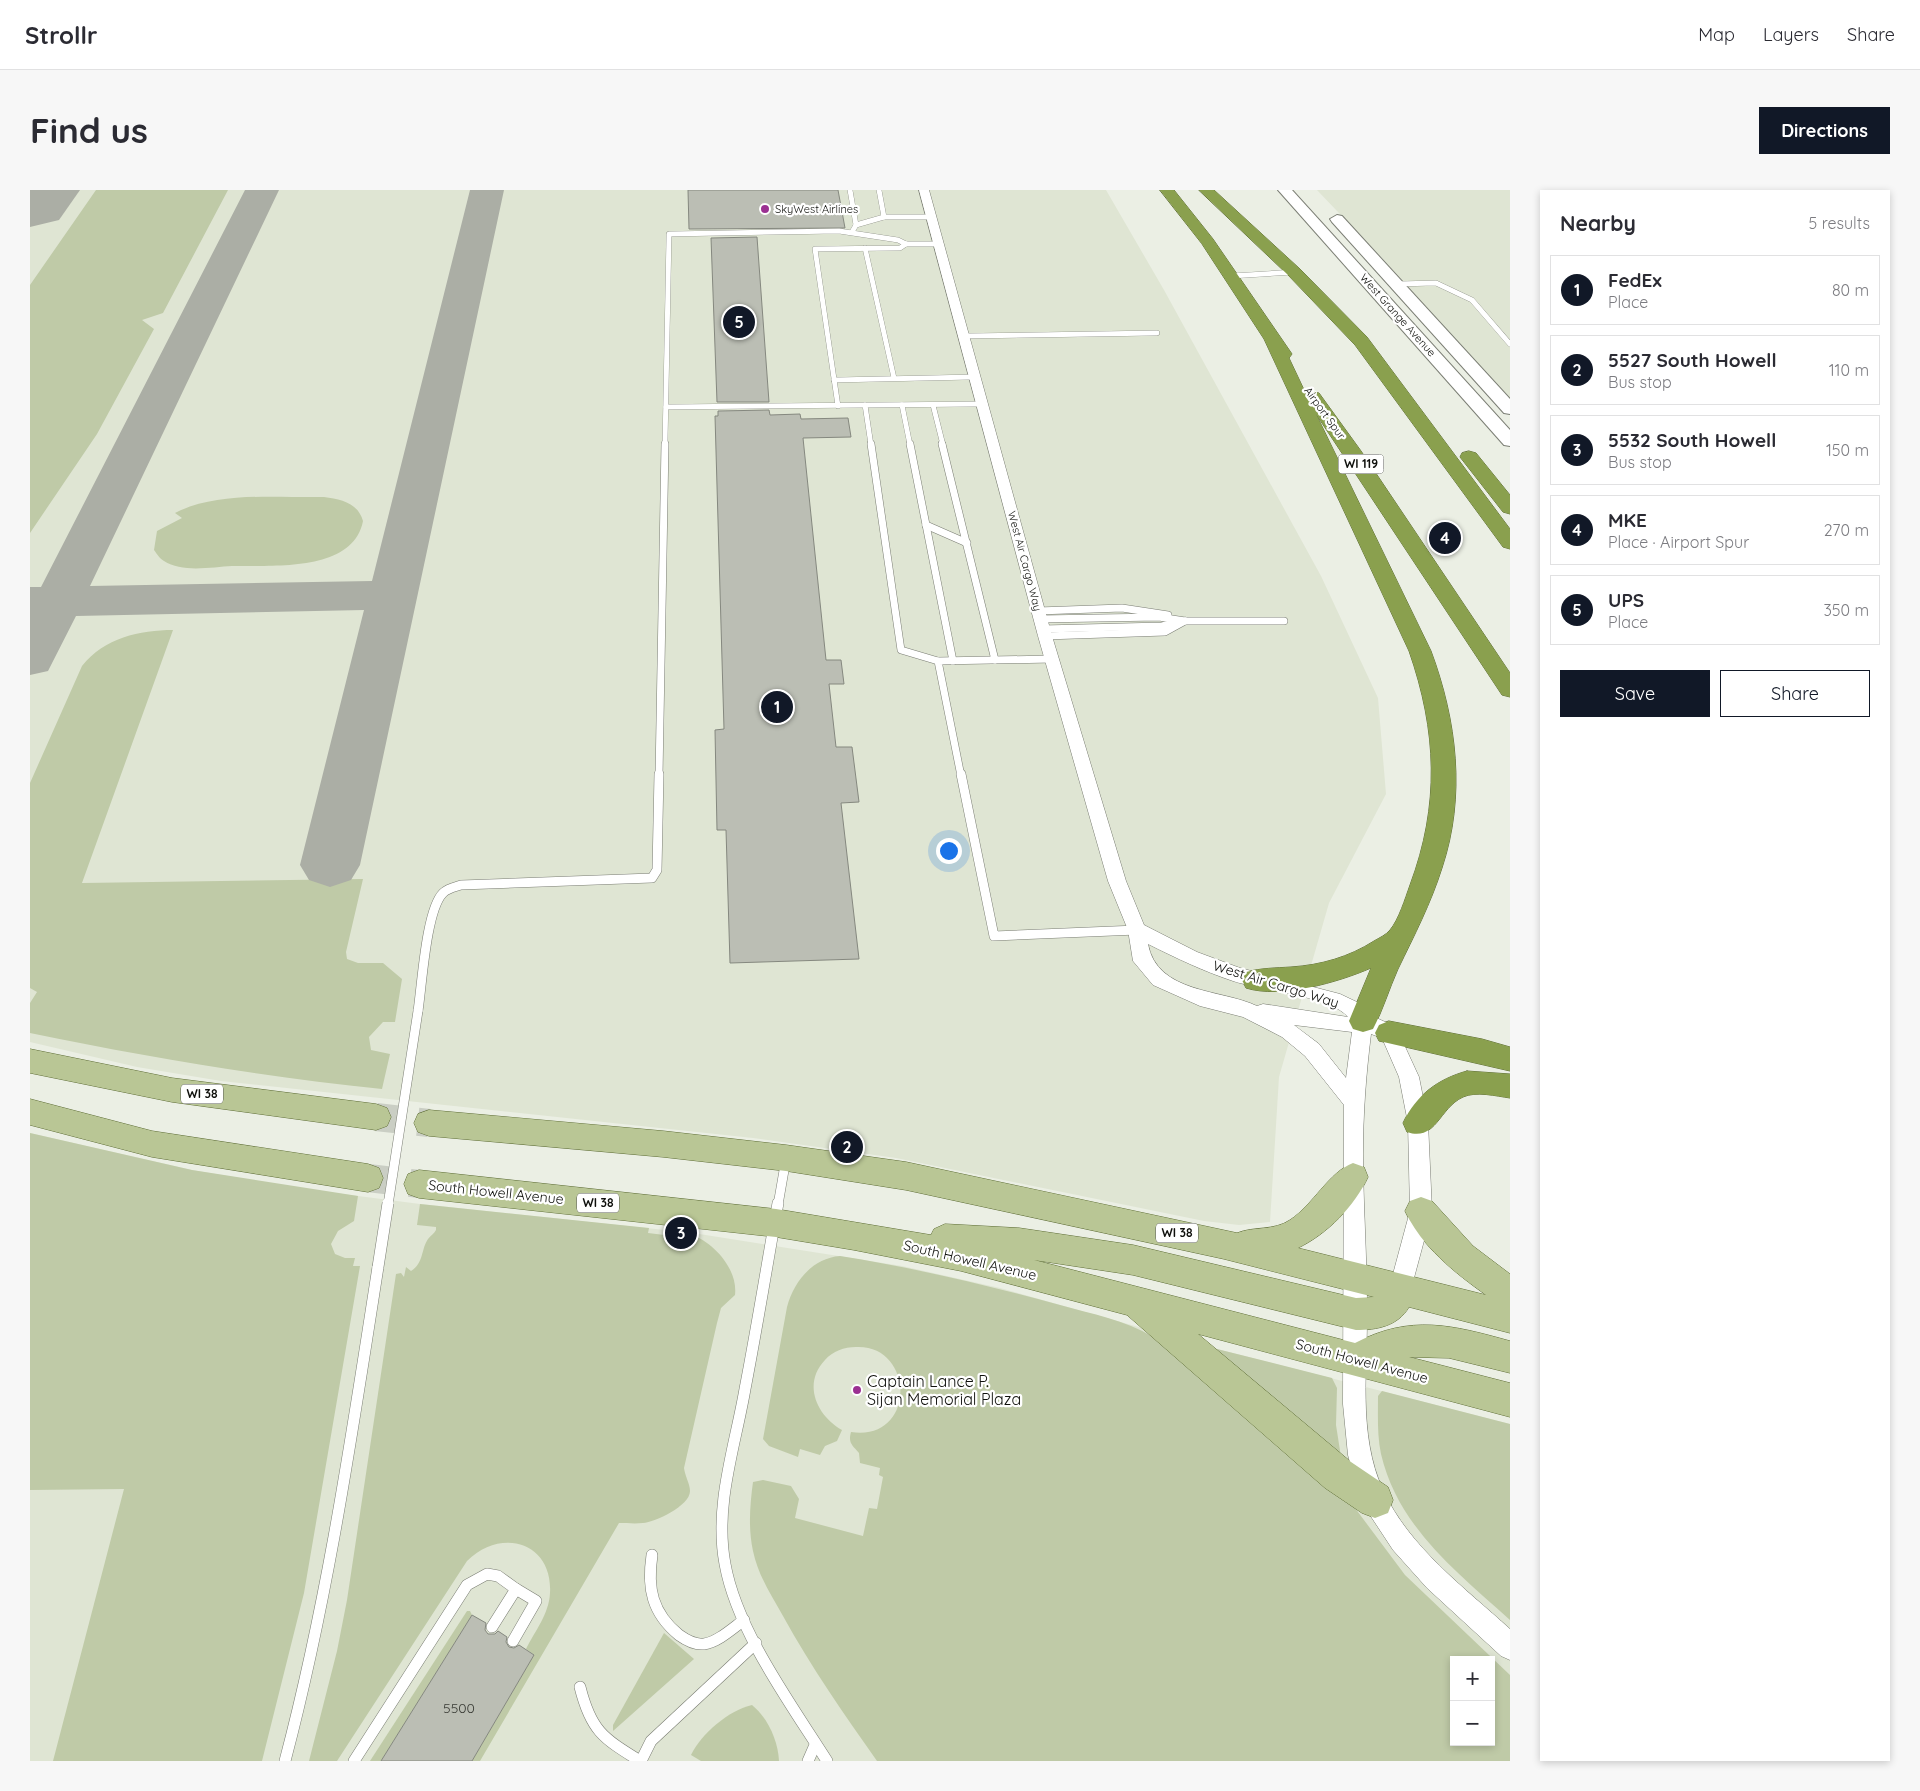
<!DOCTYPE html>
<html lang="en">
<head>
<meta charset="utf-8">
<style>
  body { margin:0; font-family:Quicksand,sans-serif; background:#f7f7f7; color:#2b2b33 }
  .controls { position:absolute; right:15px; bottom:15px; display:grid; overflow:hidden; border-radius:0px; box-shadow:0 2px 8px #0003 }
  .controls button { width:45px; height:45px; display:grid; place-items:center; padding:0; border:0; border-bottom:1px solid #e1e1e2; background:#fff; color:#2b2b33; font:25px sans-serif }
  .you { position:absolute; left:918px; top:660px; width:18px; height:18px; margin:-12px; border:4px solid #fff; border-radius:50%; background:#1a73e8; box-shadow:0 0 0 8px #1a73e833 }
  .badge { display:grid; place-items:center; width:32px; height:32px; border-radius:50%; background:#111827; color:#fff; font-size:16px; font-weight:700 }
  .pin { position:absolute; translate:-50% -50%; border:2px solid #fff; box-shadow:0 1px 5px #0006 }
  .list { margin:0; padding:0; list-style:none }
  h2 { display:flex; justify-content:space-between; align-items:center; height:65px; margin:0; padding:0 20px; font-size:21px }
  h2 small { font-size:16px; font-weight:400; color:#7c7c81 }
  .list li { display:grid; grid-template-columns:32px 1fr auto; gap:15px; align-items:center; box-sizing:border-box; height:70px; margin:0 10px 10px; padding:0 10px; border:1px solid #e1e1e2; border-radius:0px }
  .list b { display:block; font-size:19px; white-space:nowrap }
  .list p { margin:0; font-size:16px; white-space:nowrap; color:#7c7c81 }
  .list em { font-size:16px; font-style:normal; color:#7c7c81 }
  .actions { display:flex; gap:10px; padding:15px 20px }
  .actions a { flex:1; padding:11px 0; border:1px solid #111827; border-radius:0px; text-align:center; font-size:18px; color:#111827 }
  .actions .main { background:#111827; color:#fff }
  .map { position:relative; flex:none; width:1480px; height:1571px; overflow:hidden; border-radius:0px }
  header { display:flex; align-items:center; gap:30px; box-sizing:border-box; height:70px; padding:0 25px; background:#fff; border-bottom:1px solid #e1e1e2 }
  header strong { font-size:24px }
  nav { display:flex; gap:28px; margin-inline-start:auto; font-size:18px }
  .intro { display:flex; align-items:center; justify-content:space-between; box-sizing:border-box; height:120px; padding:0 30px }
  h1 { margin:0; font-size:35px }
  .button { padding:12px 22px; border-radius:0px; background:#111827; color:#fff; font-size:18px; font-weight:700 }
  main { display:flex; gap:30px; padding:0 30px }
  aside { flex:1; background:#fff; border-radius:0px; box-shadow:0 2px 8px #0003 }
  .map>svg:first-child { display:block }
  .built { fill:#dfe5d3; fill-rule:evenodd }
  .green { fill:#bfcaa7; fill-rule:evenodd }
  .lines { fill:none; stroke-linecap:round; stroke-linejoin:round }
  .taxiway { fill:#abaea5; fill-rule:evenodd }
  .runway { fill:#abaea5; fill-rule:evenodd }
  .building { fill:#bbbeb4; stroke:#85887f }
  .primary-tunnel { stroke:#cacec4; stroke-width:28; stroke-dasharray:28 14; stroke-linecap:butt }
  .lane-far3-casing { stroke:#7a7d73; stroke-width:5.5 }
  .lane-far2-casing { stroke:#7a7d73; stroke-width:8 }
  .lane-far1-casing { stroke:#7a7d73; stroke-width:10 }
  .lane-casing { stroke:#7a7d73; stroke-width:12 }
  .street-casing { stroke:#7a7d73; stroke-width:1 }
  .secondary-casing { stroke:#7a7d73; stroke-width:2 }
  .primary-casing { stroke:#5f6e37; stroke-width:1 }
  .highway-casing { stroke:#5f6e37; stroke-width:1 }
  .lane-far3 { stroke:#fff; stroke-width:5 }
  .lane-far2 { stroke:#fff; stroke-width:7 }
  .lane-far1 { stroke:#fff; stroke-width:9 }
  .lane { stroke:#fff; stroke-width:11 }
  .street { fill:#fff; fill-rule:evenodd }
  .secondary { fill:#fff; fill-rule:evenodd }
  .primary { fill:#b9c695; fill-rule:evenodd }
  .highway { fill:#8aa04e; fill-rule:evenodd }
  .lane-bridge-far1-casing { stroke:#7a7d73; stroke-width:10; stroke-linecap:butt }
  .lane-bridge-casing { stroke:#7a7d73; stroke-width:12; stroke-linecap:butt }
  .lane-bridge-far1 { stroke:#fff; stroke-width:9 }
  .lane-bridge { stroke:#fff; stroke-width:11 }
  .poi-dot { fill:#9b3092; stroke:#fff; stroke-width:2 }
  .labels { text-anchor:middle; stroke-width:4.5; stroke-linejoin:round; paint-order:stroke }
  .far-poi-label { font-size:11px; fill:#0f100c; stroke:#fff; text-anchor:start }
  .far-street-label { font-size:11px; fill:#0f100c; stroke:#fff }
  .shield { fill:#fff; stroke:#575855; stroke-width:1 }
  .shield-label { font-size:12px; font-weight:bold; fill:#0f100c }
  .street-label { font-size:14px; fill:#0f100c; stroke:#fff }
  .near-number-label { font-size:14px; fill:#3a3c36 }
  .near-poi-label { font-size:16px; fill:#0f100c; stroke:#fff; text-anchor:start }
</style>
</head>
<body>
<header>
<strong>Strollr</strong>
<nav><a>Map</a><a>Layers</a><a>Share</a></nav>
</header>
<div class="intro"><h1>Find us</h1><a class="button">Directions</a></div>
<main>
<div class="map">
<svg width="1480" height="1571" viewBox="0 0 1480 1571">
  <rect width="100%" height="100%" fill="#ebefe4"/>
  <g class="built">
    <path d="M0 0H1076L1134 100 1291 386 1348 508 1356 604 1299 713 1249 887 1240 1032 1209 1035 1174 1031 866 968 723 948 191 891 107 877 0 852Z"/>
    <path d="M1287 0H1480V209L1350 66Z"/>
    <path d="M0 943 162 980 274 999 390 1014 663 1043 872 1076 970 1098 1183 1158 1480 1234V1571H0ZM1424 1470H1461V1552H1424Z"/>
  </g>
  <g class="green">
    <path d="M66 0H198L133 123 112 130 124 139 67 244 0 343V95Z"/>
    <path d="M294 307C311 309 328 313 333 331 323 383 241 375 202 376 182 377 152 383 134 371 130 369 127 364 124 360L127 341 152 328 145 323C188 301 247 308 294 307Z"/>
    <path d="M143 440 52 693 333 689 316 762 317 769 328 773H353L372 789 365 832H353L339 847 341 860 360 864 352 899C233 887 117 867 0 843V813L7 802 0 798V593L52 476C74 448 110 440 143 440Z"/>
    <path d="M0 943 162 980 328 1006 324 1031 308 1041 301 1054 305 1064 315 1068H325L323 1076H330L274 1403 232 1571H23L94 1299 0 1300Z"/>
    <path d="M390 1014 619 1038 618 1043 659 1048 661 1044C684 1053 708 1079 705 1105L691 1118 687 1133 654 1278C655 1286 660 1294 660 1301 660 1316 625 1332 613 1333 605 1334 596 1333 589 1333L450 1571H442L504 1465 496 1459C505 1441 519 1424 520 1403 523 1352 471 1337 437 1371L307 1571H279L307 1461 317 1410 366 1084 371 1083 374 1087 376 1077 381 1081C394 1073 391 1059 398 1049 401 1045 404 1044 406 1040V1037L387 1035Z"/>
    <path d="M810 1066C885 1078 957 1095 1030 1115 1062 1124 1095 1130 1123 1147L1322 1314 1375 1385 1480 1485V1571H847C814 1524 781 1477 753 1426 741 1405 728 1385 723 1361 718 1338 720 1314 723 1292L733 1290 761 1296 769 1309 765 1328 833 1346 839 1318 847 1319 853 1287 849 1285 850 1278 830 1273 829 1263C822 1255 818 1253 821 1242 887 1252 885 1154 826 1157 814 1157 803 1161 795 1170 772 1194 787 1226 812 1240L807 1251 795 1256 790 1265 770 1259 768 1267 739 1256 733 1249 757 1117C764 1091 783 1068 810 1066ZM1424 1470H1461V1552H1424Z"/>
    <path d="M1183 1158 1302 1188 1307 1198 1306 1235 1311 1267Z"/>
    <path d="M1352 1201 1480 1234V1430C1427 1382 1368 1337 1351 1264 1347 1245 1348 1225 1348 1206Z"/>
    <path d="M437 1421H440L442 1425 351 1571H340Z"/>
    <path d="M634 1443 664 1469 583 1541V1535Z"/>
    <path d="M722 1515C738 1528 748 1551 749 1571H671L661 1565C671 1544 699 1520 722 1515Z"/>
  </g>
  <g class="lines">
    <path class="taxiway" d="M215 0H249L60 396 342 391 440 0H474L330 675 321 690 300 697 279 690 270 675 334 420 46 426 18 481 0 485V397H11Z"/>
    <path class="runway" d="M0 0H50L29 30 0 37Z"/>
  </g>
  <g class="building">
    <path d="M658 0H808L815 38 659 39Z"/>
    <path d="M727 47 739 212H687L681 48Z"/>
    <path d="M739 220 740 225 770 224 771 229 818 228 821 247 773 248 796 470H811L814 494H799L806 557H822L829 612 811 613 829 769 700 773 696 640H687L685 540 694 539 685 226H688V221Z"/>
    <path d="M442 1425 456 1433 455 1440 458 1444H465L468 1441 477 1447 476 1452 479 1457 484 1458 489 1455 504 1465 442 1571H351Z"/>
  </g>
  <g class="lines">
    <g class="primary-tunnel">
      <path d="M346 927 399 933"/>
      <path d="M338 988 389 994"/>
    </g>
    <g class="lane-far3-casing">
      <g id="lane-far3">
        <path d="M820 0 826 35"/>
        <path d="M854 27H901"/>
        <path d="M822 42 826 35 854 27 849 0"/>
        <path d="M835 58 864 188"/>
        <path d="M1201 86 1264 82"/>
        <path d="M1367 94 1406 93 1442 110 1480 154"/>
        <path d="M934 146 1127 143"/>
        <path d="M804 190 944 187"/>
        <path d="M835 215 841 255"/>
        <path d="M872 215 880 255"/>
        <path d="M903 215 913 255"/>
        <path d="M808 216 785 59 870 58 876 54"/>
        <path d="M636 217 952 214"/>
        <path d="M635 255 639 44 809 41 868 50 876 54H909"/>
      </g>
    </g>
    <g class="lane-far2-casing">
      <g id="lane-far2">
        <path d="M841 254 871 460 908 471"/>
        <path d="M880 254 923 471"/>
        <path d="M912 254 965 470"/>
        <path d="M896 335 937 353"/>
        <path d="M1008 421 1092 418 1138 425"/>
        <path d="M1010 429 1129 427 1155 431H1254"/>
        <path d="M1013 439 1132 436 1145 433"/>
        <path d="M1015 446 1135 442 1155 431"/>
        <path d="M629 586 635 254"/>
        <path d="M931 586 908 471 1022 469"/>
      </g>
    </g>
    <g class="lane-far1-casing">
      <g id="lane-far1">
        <path d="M931 584 964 746 1107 740"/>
        <path d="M388 821C392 795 396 720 413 703 418 698 425 697 431 695L622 688 627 680 629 584"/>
        <path d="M748 1015 756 969"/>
      </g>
    </g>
    <g class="lane-casing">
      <g id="lane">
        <path d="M748 1013C737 1075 727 1137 715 1199 705 1257 684 1315 695 1374 707 1441 761 1514 797 1571"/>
        <path d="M622 1365C617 1398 622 1423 649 1445 656 1450 665 1455 674 1454 688 1452 703 1438 714 1430"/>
        <path d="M462 1437 486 1399 506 1411 483 1451"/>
        <path d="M550 1497C561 1541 573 1548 610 1571"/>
        <path d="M255 1571C298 1408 322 1243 348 1077"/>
        <path d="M324 1571 437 1395 457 1384 468 1386 486 1399"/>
        <path d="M611 1571 621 1551 726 1453"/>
        <path d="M778 1571 785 1555"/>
      </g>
    </g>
    <g class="street-casing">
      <path id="street" d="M889 0H899L1022 446 1096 691 1114 735 1167 762 1210 778 1310 804 1329 813 1340 825 1366 837 1389 887 1398 933 1402 1021 1381 1099 1378 1106 1370 1109 1362 1106 1359 1099 1380 1021 1378 933 1369 887 1352 848 1341 844C1336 884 1333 924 1333 964 1333 1015 1337 1065 1337 1116 1338 1175 1327 1244 1353 1300 1379 1357 1435 1398 1480 1439V1470L1471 1466 1397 1398 1363 1360 1336 1319 1324 1288 1318 1265 1313 1214 1314 915 1275 866 1252 847 1213 827 1170 816 1123 795 1103 771 1098 740 1078 691 1008 446ZM1118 754C1146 768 1173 781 1203 791 1230 800 1301 806 1318 827L1233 814 1227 816C1192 799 1127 804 1118 754ZM1264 835 1322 842 1316 888 1289 854Z"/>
    </g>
    <g class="secondary-casing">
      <g id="secondary">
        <path d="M1248 0H1262L1480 240V256L1474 255Z"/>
        <path d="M1307 25 1312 26 1480 209V224L1474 223 1302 32 1300 29Z"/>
      </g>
    </g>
    <g class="primary-casing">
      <g id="primary">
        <path d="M0 859 142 888 346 914 357 918 361 927 357 936 346 940 142 912 0 883Z"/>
        <path d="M0 909 122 941 338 974 349 978 353 988 349 998 338 1002 122 967 0 935Z"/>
        <path d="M399 920 633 941 756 955 876 972 1207 1043C1224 1036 1244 1041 1260 1030 1283 1015 1299 982 1323 973L1334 977 1338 987C1325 1016 1297 1044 1268 1058L1456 1105C1425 1083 1391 1056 1375 1021L1380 1011 1391 1007 1402 1011 1443 1056 1480 1084V1143L1379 1117C1368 1136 1347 1140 1326 1140L1103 1085 1004 1070 1325 1153C1381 1124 1422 1135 1480 1151V1183L1419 1168 1379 1167 1480 1193V1227L1168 1144 1321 1272 1358 1297 1363 1310 1358 1323 1345 1328 1332 1323 1295 1298 1097 1125 931 1081 824 1060 746 1047 389 1008 378 1004 374 994 378 984 389 980 746 1019 901 1045 904 1039 915 1034 989 1038 1103 1055 1326 1108 1344 1107 1194 1069 876 1000 756 981 633 967 399 946 388 942 384 933 388 924Z"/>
      </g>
    </g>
    <g class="highway-casing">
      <g id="highway">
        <path d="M1130 0H1144L1183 49 1262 164 1259 168 1276 204 1283 202 1289 203 1331 261 1480 483V507L1472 505 1286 224 1401 461C1427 531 1436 606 1412 678 1401 713 1384 746 1368 779 1359 799 1353 820 1343 839L1333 842 1323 839 1319 831 1341 778C1309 792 1251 809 1216 798L1212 790 1216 782C1231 778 1246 778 1261 777 1291 775 1319 767 1344 751 1349 748 1356 745 1360 740 1369 729 1375 709 1380 695 1410 615 1407 541 1379 461L1234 149 1172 54Z"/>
        <path d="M1169 0H1184L1270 79 1337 147 1480 339V359L1473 357 1325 155 1258 85Z"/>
        <path d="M1439 261 1446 263 1480 305V324L1473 322 1430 267 1432 263Z"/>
        <path d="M1359 831 1452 849 1480 857V881L1349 851 1345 843 1349 835Z"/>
        <path d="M1437 881 1480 884V908C1466 906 1446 901 1433 907 1409 918 1406 952 1377 942L1373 933C1386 905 1408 889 1437 881Z"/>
      </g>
    </g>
    <use href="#lane-far3" class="lane-far3"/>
    <use href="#lane-far2" class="lane-far2"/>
    <use href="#lane-far1" class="lane-far1"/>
    <use href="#lane" class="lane"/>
    <use href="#street" class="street"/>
    <use href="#secondary" class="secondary"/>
    <use href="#primary" class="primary"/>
    <use href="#highway" class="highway"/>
    <g class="lane-bridge-far1-casing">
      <path id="lane-bridge-far1" d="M358 1015 388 821"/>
    </g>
    <g class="lane-bridge-casing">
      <path id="lane-bridge" d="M348 1077 358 1013"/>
    </g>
    <use href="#lane-bridge-far1" class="lane-bridge-far1"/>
    <use href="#lane-bridge" class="lane-bridge"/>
  </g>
  <g class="poi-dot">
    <circle cx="735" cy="19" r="5"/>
    <circle cx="827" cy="1200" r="5"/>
  </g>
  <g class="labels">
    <g class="far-poi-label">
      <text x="745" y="23">SkyWest Airlines</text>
    </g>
    <g class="far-street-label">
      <text transform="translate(1368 125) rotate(48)" y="4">West Grange Avenue</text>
      <text transform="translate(1295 223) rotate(54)" y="4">Airport Spur</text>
      <text transform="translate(995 371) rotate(75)" y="4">West Air Cargo Way</text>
    </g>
    <g class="shield">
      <rect x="1308.5" y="264.5" width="45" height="19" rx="4"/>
      <rect x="151" y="894.5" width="42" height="19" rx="4"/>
      <rect x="547" y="1003.5" width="42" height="19" rx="4"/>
      <rect x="1126" y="1033.5" width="42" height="19" rx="4"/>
    </g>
    <g class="shield-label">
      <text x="1331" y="278">WI 119</text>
      <text x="172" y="908">WI 38</text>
      <text x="568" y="1017">WI 38</text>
      <text x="1147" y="1047">WI 38</text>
    </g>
    <g class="street-label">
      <text transform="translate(1246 794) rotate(17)" y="5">West Air Cargo Way</text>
      <text transform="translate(466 1002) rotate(6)" y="5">South Howell Avenue</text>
      <text transform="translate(940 1070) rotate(13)" y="5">South Howell Avenue</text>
      <text transform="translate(1332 1171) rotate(15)" y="5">South Howell Avenue</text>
    </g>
    <g class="near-number-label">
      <text x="429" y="1523">5500</text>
    </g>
    <g class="near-poi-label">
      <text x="837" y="1197">Captain Lance P.<tspan x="837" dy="18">Sijan Memorial Plaza</tspan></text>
    </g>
  </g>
</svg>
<div class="controls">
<button>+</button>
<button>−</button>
</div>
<div class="you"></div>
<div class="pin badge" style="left:747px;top:517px">1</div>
<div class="pin badge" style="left:817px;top:957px">2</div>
<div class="pin badge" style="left:651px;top:1043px">3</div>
<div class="pin badge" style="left:1415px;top:348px">4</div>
<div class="pin badge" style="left:709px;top:132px">5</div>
</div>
<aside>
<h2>Nearby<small>5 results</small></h2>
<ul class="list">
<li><span class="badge">1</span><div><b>FedEx</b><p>Place</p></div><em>80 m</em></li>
<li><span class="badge">2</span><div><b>5527 South Howell</b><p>Bus stop</p></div><em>110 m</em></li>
<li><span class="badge">3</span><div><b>5532 South Howell</b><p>Bus stop</p></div><em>150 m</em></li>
<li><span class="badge">4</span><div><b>MKE</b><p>Place · Airport Spur</p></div><em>270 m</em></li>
<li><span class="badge">5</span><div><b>UPS</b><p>Place</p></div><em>350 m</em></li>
</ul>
<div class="actions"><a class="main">Save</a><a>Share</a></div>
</aside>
</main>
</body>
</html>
